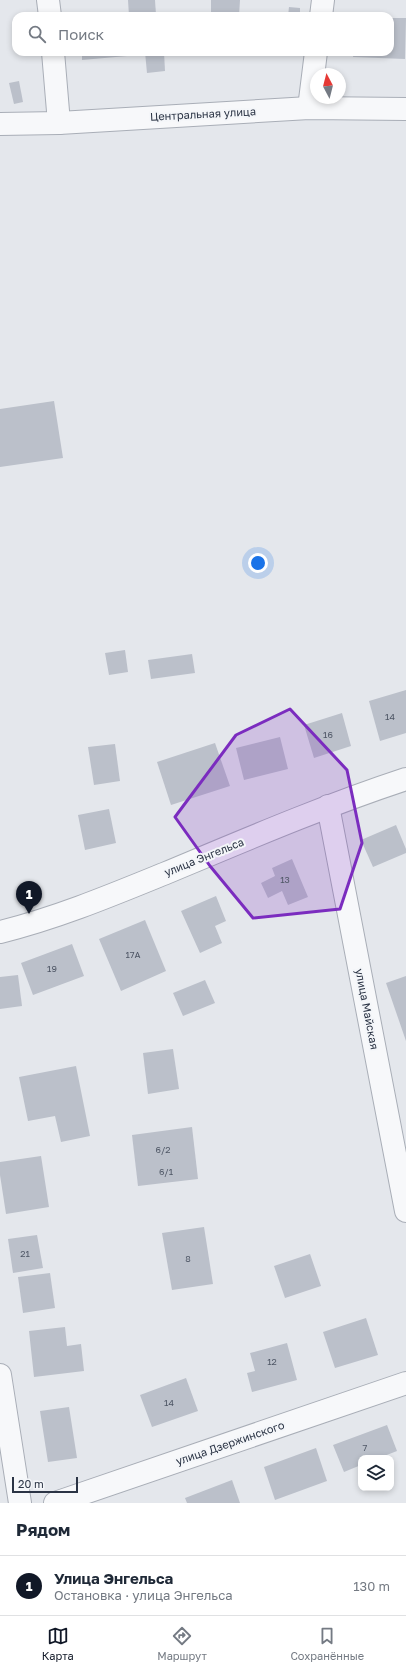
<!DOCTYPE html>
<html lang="ru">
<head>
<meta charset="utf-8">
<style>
  body { margin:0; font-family:"Golos Text",sans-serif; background:#f6f6f7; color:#1f2937 }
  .controls { position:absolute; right:12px; bottom:12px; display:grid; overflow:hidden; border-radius:8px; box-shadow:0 2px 6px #0003 }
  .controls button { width:36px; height:36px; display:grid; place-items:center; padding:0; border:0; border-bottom:1px solid #e0e1e3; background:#fff; color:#1f2937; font:20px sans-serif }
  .compass { position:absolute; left:310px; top:68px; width:36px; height:36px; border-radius:50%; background:#fff; box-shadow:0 2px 6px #0003; rotate:353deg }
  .scale { position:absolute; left:12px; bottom:10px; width:66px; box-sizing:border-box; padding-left:4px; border:2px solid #2b3445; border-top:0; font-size:11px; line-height:14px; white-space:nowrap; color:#2b3445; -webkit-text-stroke:3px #f4f6f9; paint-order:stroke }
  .you { position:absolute; left:258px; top:563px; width:14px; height:14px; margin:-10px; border:3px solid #fff; border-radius:50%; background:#1a73e8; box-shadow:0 0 0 6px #1a73e833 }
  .badge { display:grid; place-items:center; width:26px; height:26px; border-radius:50%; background:#111827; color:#fff; font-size:13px; font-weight:700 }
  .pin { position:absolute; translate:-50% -33px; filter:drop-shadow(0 1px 2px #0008) }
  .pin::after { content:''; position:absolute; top:21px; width:14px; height:12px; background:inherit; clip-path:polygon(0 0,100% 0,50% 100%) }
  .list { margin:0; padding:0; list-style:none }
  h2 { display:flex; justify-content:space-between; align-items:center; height:52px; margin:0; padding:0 16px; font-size:17px }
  h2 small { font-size:13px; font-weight:400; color:#747a83 }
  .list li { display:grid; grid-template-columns:26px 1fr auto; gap:12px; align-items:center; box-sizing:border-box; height:60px; padding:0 16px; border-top:1px solid #e0e1e3 }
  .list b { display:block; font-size:15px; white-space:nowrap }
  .list p { margin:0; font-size:13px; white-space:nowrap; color:#747a83 }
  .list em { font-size:13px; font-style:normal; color:#747a83 }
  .icon { flex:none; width:22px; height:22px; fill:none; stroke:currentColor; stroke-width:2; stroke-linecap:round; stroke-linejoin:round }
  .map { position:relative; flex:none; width:406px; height:1503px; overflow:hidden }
  .search { position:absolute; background:#fff; box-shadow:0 2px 6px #0003; left:12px; right:12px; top:12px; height:44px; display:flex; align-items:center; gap:10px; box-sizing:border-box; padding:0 14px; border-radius:12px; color:#747a83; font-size:15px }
  .sheet { height:112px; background:#fff }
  nav { display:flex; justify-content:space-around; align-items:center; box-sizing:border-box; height:56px; border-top:1px solid #e0e1e3; background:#fff; font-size:11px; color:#747a83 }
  nav a { display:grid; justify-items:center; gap:2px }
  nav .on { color:#111827 }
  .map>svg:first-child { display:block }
  .building { fill:#bbc0ca }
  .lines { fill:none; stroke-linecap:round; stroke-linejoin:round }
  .minor-casing { stroke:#a9aeb7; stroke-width:24 }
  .minor { stroke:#f7f8fa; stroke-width:22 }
  .marked { fill:#7b2cbf; fill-opacity:0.2; stroke:#7b2cbf; stroke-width:3; stroke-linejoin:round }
  .labels { text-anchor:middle; stroke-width:4; stroke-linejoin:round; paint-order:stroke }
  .number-label { font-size:9px; fill:#4f5766 }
  .street-label { font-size:11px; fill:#2b3445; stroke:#f4f6f9 }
</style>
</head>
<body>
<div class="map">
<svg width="406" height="1503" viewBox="0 0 406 1503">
  <rect width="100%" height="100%" fill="#e4e7ec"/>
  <g class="building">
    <path d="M128 0H155L156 15 129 16Z"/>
    <path d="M211 0H240L239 16H211Z"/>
    <path d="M289 7 300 8V16H288Z"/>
    <path d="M390 18H406L405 59 353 57 354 52H390Z"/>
    <path d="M82 52H127V56L82 60Z"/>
    <path d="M145 52H164L165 71 147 73Z"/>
    <path d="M19 81 23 102 14 104 9 83Z"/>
    <path d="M54 401 63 458 0 467V409Z"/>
    <path d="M125 650 128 672 109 675 105 653Z"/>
    <path d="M192 654 195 673 151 679 148 660Z"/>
    <path d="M406 690V733L380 741 369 701Z"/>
    <path d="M342 713 351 746 314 758 304 725Z"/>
    <path d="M280 737 288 769 244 780 236 748Z"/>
    <path d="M215 743 230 786 171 805 157 762Z"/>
    <path d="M115 744 120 781 94 785 88 747Z"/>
    <path d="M109 809 116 843 85 850 78 815Z"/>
    <path d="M396 825 406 849V853L373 867 361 840Z"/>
    <path d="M292 859 308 897 288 905 282 891 268 898 261 883 275 876 272 868Z"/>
    <path d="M216 896 226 921 215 926 222 943 200 953 181 911Z"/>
    <path d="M145 920 166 971 121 991 99 939Z"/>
    <path d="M72 944 84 976 33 995 21 963Z"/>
    <path d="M18 975 22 1006 0 1009V977Z"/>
    <path d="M406 976V1041L386 983Z"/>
    <path d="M205 980 215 1003 183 1016 173 993Z"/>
    <path d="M173 1049 179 1089 148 1094 143 1053Z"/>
    <path d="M76 1066 90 1136 61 1142 55 1116 28 1121 19 1077Z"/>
    <path d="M192 1127 198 1179 138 1186 132 1135Z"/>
    <path d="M41 1156 49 1207 6 1214 0 1175V1162Z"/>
    <path d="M204 1227 213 1284 172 1290 162 1233Z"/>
    <path d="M37 1235 43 1268 13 1273 8 1239Z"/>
    <path d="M310 1254 321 1286 285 1298 274 1266Z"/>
    <path d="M50 1273 55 1308 23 1313 18 1277Z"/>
    <path d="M366 1318 378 1355 335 1368 323 1332Z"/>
    <path d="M65 1327 67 1346 81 1344 84 1371 34 1377 29 1331Z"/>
    <path d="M287 1343 297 1380 252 1392 247 1373 255 1371 250 1353Z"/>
    <path d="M186 1378 198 1411 152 1427 140 1395Z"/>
    <path d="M69 1407 77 1458 48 1462 40 1411Z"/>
    <path d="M387 1425 397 1451 379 1458H361V1465L344 1472 333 1445Z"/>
    <path d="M316 1448 327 1481 275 1500 264 1467Z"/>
    <path d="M232 1480 240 1503H187L185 1498Z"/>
  </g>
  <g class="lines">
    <g class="minor-casing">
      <g id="minor">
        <path d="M48 0 50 16"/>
        <path d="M321 16 323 0"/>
        <path d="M53 52 59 123"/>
        <path d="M309 108 316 52"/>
        <path d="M0 124 59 123 309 108 406 109"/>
        <path d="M328 806 406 1211"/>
        <path d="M0 932C57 918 112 895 166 873 245 840 324 806 406 779"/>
        <path d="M0 1375 20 1503"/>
        <path d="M55 1503 406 1383"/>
      </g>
    </g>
    <use href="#minor" class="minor"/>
  </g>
  <path class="marked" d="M290 709 347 770 362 843 340 909 253 918 210 866 175 817 236 735Z"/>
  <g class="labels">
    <g class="number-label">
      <text x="390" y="720">14</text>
      <text x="328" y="738">16</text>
      <text x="285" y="883">13</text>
      <text x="133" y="958">17А</text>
      <text x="52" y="972">19</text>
      <text x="163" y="1153">6/2</text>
      <text x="166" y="1175">6/1</text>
      <text x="25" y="1257">21</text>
      <text x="188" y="1262">8</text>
      <text x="272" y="1365">12</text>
      <text x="169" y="1406">14</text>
      <text x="365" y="1451">7</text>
    </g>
    <g class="street-label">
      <text transform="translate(203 114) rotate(-3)" y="4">Центральная улица</text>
      <text transform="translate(204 857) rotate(-22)" y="4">улица Энгельса</text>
      <text transform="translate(367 1009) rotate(79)" y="4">улица Майская</text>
      <text transform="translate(230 1443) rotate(-19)" y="4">улица Дзержинского</text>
    </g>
  </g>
</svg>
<div class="controls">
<button><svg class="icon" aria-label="layers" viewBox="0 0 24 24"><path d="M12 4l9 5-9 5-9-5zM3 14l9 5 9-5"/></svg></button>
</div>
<svg class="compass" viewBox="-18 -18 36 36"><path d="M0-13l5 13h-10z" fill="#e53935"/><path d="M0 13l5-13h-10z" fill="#747a83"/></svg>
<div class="scale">20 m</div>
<div class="you"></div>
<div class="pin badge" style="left:29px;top:914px">1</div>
<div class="search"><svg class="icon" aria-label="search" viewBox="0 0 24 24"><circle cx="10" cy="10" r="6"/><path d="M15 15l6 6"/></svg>Поиск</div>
</div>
<section class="sheet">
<h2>Рядом<small></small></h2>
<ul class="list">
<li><span class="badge">1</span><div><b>Улица Энгельса</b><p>Остановка · улица Энгельса</p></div><em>130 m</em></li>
</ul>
</section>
<nav>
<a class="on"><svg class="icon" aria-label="map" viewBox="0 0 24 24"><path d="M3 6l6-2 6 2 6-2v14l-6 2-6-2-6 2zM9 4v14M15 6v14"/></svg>Карта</a>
<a><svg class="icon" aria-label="directions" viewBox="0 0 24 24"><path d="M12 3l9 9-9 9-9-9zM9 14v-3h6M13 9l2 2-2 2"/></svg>Маршрут</a>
<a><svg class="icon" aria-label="saved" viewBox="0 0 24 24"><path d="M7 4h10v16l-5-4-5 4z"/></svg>Сохранённые</a>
</nav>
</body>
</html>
